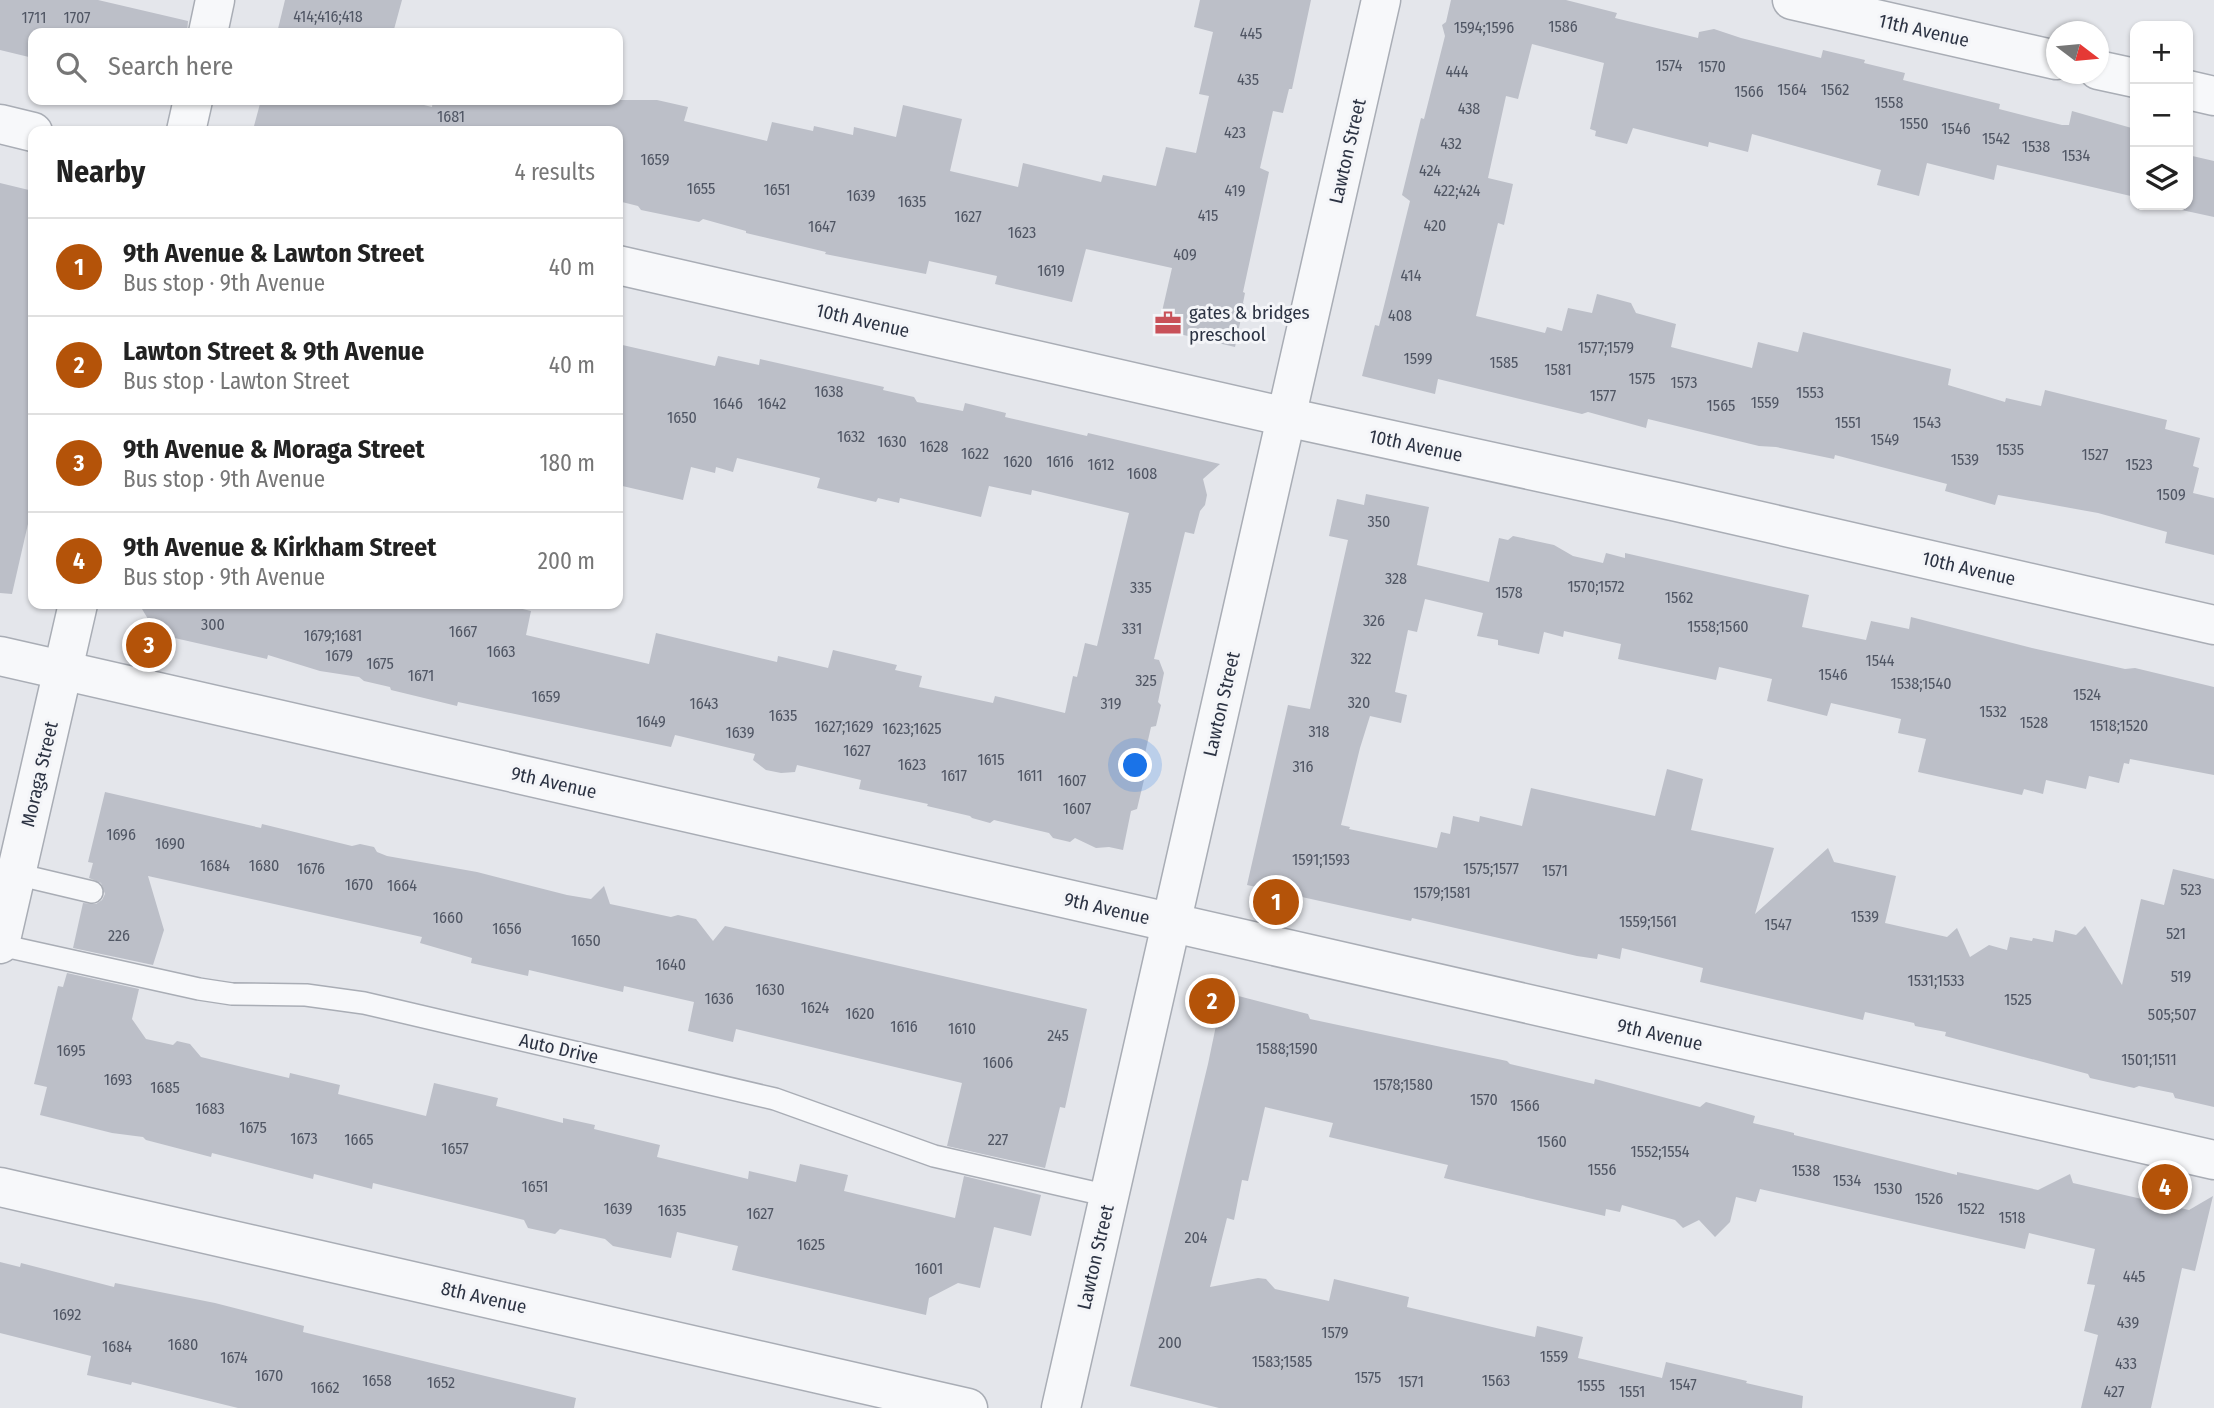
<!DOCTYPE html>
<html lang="en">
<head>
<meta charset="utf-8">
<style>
  body { margin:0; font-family:"Fira Sans Condensed",sans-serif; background:#f2f2f2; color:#222 }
  .controls { position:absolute; right:21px; top:21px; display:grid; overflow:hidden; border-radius:14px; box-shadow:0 2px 5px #0004 }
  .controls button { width:63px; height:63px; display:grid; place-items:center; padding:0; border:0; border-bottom:2px solid #e0e0e0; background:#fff; color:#222; font:35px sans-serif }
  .compass { position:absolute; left:2046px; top:21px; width:63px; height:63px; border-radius:50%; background:#fff; box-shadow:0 2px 5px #0004; rotate:106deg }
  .you { position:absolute; left:1136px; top:766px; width:24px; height:24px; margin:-18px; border:5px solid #fff; border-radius:50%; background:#1a73e8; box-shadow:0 0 0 10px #1a73e833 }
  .badge { display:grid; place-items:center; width:46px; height:46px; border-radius:50%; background:#b45309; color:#fff; font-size:23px; font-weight:700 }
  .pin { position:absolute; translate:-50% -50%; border:4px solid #fff; box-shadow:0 2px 7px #0006 }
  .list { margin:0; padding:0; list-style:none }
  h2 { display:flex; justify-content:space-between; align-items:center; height:91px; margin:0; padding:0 28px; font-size:30px }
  h2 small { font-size:23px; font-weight:400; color:#767676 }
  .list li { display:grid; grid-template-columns:46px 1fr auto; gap:21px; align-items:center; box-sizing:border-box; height:98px; padding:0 28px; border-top:2px solid #e0e0e0 }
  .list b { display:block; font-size:26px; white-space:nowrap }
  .list p { margin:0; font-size:23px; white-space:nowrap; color:#767676 }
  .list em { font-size:23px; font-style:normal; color:#767676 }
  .icon { flex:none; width:38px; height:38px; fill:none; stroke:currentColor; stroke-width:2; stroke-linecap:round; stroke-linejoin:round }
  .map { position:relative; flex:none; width:2214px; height:1408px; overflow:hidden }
  .search { position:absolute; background:#fff; box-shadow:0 2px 5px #0004; left:28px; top:28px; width:595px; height:77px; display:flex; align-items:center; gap:18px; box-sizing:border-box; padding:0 24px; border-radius:14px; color:#767676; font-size:26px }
  .panel { position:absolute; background:#fff; box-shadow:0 2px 5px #0004; left:28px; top:126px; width:595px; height:483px; border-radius:14px }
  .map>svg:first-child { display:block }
  .building { fill:#bcbfc8 }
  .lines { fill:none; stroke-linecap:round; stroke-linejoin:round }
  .service-casing { stroke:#a9adb5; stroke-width:24 }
  .minor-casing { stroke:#a9adb5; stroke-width:41 }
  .tertiary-casing { stroke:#a9adb5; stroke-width:41 }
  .service { stroke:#f7f8fa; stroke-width:21 }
  .minor { stroke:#f7f8fa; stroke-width:38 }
  .tertiary { stroke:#f7f8fa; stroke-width:38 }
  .labels { text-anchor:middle; stroke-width:6; stroke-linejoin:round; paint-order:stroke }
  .number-label { font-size:16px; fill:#505664 }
  .street-label { font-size:19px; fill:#2c3343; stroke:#f4f5f8 }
  .poi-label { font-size:19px; fill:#2c3343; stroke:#f4f5f8; text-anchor:start }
</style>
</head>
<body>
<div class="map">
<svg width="2214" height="1408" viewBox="0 0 2214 1408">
  <rect width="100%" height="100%" fill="#e4e6eb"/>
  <g class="building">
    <path d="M0 0H98L188 21 187 33H33V58L0 50Z"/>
    <path d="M285 0H402L393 33H277Z"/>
    <path d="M1200 0H1311L1292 89H1289L1283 113 1273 111 1260 168 1269 172 1243 292 1245 293 1243 303 1244 304 1235 347 1158 329 1172 268 1086 249 1072 302 995 284 997 276 929 261 926 274 825 254 826 252 746 233V231L703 219 699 222 641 210 638 206 618 201V131H276L254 126 261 100H404L432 107 433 100H657L688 107 684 121 767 141 772 122 813 131 814 126 853 135 854 127 896 137 903 105 962 119 950 171 1018 187 1023 163 1101 182 1103 175 1156 186 1166 147 1196 153 1209 96 1199 94 1213 32 1194 27Z"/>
    <path d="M1451 0H1566L1617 13 1615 18 1698 38 1699 32 1714 29 1741 38 1821 58 1823 50 1865 60 1864 63 1905 73 1903 80 2000 104 1999 109 2062 125H2069L2072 111 2135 129V197L1997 165 1994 180 1927 163 1919 196 1877 185 1881 170 1752 134 1748 152 1709 142 1708 147 1633 128 1627 144 1595 136 1596 131 1590 129 1604 63 1532 44 1518 99 1506 96 1488 178 1513 184 1504 225 1498 223 1476 316 1545 333 1547 327 1562 331 1568 308 1592 313 1597 294 1631 303 1636 313 1676 324 1671 347 1752 368 1758 342 1798 352 1803 332 1951 369 1948 385 2005 402 2006 398 2041 406 2045 390 2167 420 2165 429 2200 438 2193 466 2199 468 2193 493 2214 498V555L2165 543 2167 532 2098 513 1998 495 1995 505 1945 491 1947 484 1835 455 1834 459 1776 447 1759 446 1648 419 1646 428 1588 412 1582 414 1438 379 1435 394 1362 376 1375 325 1379 326 1410 201 1402 195 1421 118 1424 119 1445 36 1442 25 1446 22Z"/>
    <path d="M2188 155 2214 161V217L2177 209 2178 205H2188Z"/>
    <path d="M0 183 33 191V502L12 594 0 593Z"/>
    <path d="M618 344 715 366 718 356 759 365 760 359 884 387 883 390 914 397 917 402 963 411 965 403 1006 413 1005 417 1087 436 1088 433 1220 464 1203 479 1207 495 1205 505 1200 511 1194 534 1185 532 1154 659 1159 660 1164 673 1158 702 1161 705 1156 726 1151 727 1144 758 1148 763 1137 809 1131 811 1123 850 1109 847 1096 848 1075 838 1070 842 1053 838 1049 833 994 820 990 823 972 818 970 816 927 806 928 804 859 789 861 780 797 765 795 772 781 773 766 770 753 760 755 754 675 735 671 747 458 702 457 706 391 690 390 687 364 681 359 677 320 671 268 655 267 659 157 634 139 604H502L531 611 526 635 649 664 656 633 777 662 778 656 828 668 833 650 897 665 895 670 922 676 919 687 993 703 995 696 1065 713 1073 676 1077 677 1085 643 1097 646 1129 513 1032 490 1031 495 989 486 981 517 900 498 899 503 878 498 876 502 817 488 820 478 737 458 733 472 716 467 715 473 691 467 683 500 618 485Z"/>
    <path d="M1366 494 1429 507 1417 565 1489 582 1499 538 1508 540 1513 536 1554 545 1573 556 1603 563 1606 553 1625 558V553L1809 595 1802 627 1866 640 1871 621 1909 629 1911 617 2032 648 2125 669 2135 668 2214 687V775L2130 759 2129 764 2124 763 2119 783 2089 776 2086 789 2046 780 2043 794 2024 789 2022 795 1918 772 1926 739 1898 733 1901 719 1831 703 1827 716 1767 701 1772 679 1719 667 1716 680 1618 659 1621 644 1564 631 1563 637 1544 632 1539 654 1498 645V640L1477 636 1483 613 1425 599 1417 632 1408 630 1395 692 1407 695 1401 723 1370 716 1360 748 1341 825 1350 827 1349 829 1437 848 1441 832 1450 834 1453 816 1479 822 1480 816 1522 826 1531 788 1655 816 1667 769 1703 779 1691 830 1774 848 1755 914 1828 848 1834 862 1896 876 1885 923 1947 937 1957 928 1970 957 1989 945 2007 950 2010 937 2032 941 2033 938 2053 942 2055 930 2076 935 2085 926 2122 985 2141 899 2164 905 2173 869 2214 879V1107L2175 1098 2173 1093 2139 1086 2134 1088 2090 1078 2088 1074 1945 1036 1946 1032 1915 1026 1914 1023 1865 1012 1863 1020 1700 982 1703 968 1622 948 1620 959 1598 954 1597 959 1577 956 1412 918 1411 921 1247 885 1288 705 1310 709 1348 540 1329 536 1337 499 1364 505Z"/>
    <path d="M105 792 261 828 262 824 352 846 360 844 374 847 377 852 387 856 477 872 567 895 591 899 604 886 610 904 671 917 678 915 696 919 713 941 725 926 1087 1009 1065 1108 1060 1107 1045 1168 947 1146 962 1083 736 1029 733 1042 688 1031 694 1002 624 986 623 992 529 970 528 976 471 963 472 958 420 943 422 937 148 876 164 930 153 965 73 948 83 903 96 904 102 900 105 894 101 883 89 878 93 863 88 862Z"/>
    <path d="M67 973 139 989 132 1019 146 1039 173 1045 177 1041 190 1044 201 1057 289 1078 290 1073 340 1085 338 1094 426 1116 434 1083 498 1098 496 1106 563 1123V1118L595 1125 594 1129 660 1145 657 1157 748 1179 749 1171 796 1182 800 1164 848 1175 844 1191 955 1218 964 1176 1041 1195 1031 1236 994 1227 980 1288 958 1283 929 1298 926 1315 732 1270 738 1246 677 1232 671 1258 613 1246 605 1239 560 1229 555 1234 528 1228 524 1220 373 1183 372 1189 314 1174 313 1179 212 1153 211 1157 146 1140 143 1137 112 1133 40 1115 47 1087 34 1084 58 986 63 987Z"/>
    <path d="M1223 992 1308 1014 1310 1019 1507 1061 1510 1064 1594 1084 1595 1079 1700 1107 1706 1102 1755 1116 1753 1123 1794 1133V1135L1957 1175V1172L2038 1190 2070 1174 2073 1183 2189 1210 2213 1196 2195 1271 2182 1268 2151 1408H2081L2098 1335 2084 1331 2095 1285 2087 1284 2095 1249 2029 1233 2025 1249 1760 1189 1756 1202 1736 1197 1730 1222 1715 1237 1699 1220 1683 1228 1675 1220 1622 1205 1620 1212 1606 1209 1605 1216 1444 1178 1448 1165 1329 1137 1333 1123 1265 1107 1248 1181 1242 1180 1234 1220 1227 1218 1210 1287 1258 1278 1266 1279 1275 1289 1329 1301 1334 1279 1409 1297 1407 1307 1535 1337 1537 1326 1583 1337 1578 1358 1662 1378 1666 1362 1747 1381 1746 1383 1803 1396 1802 1408H1219L1130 1386 1208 1064Z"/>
    <path d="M0 1262 20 1267 21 1263 114 1287 115 1283 215 1303 304 1326 303 1332 576 1398 574 1408H238L132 1382 131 1385 87 1375 91 1356 0 1333Z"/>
  </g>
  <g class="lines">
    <g class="service-casing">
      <g id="service">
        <path d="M16 874 92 892"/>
        <path d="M0 945 199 989 232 994 306 995 364 1003 775 1099 934 1156 1109 1196"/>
      </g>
    </g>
    <g class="minor-casing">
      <g id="minor">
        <path d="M1792 0 2056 60"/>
        <path d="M208 33 215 0"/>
        <path d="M2098 70 2135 78"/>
        <path d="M2188 90 2214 96"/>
        <path d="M0 124 33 132"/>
        <path d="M186 131 193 100"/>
        <path d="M618 265 1286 417 1677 502 2214 625"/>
        <path d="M0 944 78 604"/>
        <path d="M0 1187 968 1408"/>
        <path d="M1061 1408 1381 0"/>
      </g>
    </g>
    <g class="tertiary-casing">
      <path id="tertiary" d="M0 656 2214 1160"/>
    </g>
    <use href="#service" class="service"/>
    <use href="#minor" class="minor"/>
    <use href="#tertiary" class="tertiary"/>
  </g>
  <defs>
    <g id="office-bare" transform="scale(2.1)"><path d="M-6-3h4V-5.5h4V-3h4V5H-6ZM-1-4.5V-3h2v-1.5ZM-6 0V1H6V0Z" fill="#c85159" stroke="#f4f5f8" stroke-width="2.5" paint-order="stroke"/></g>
  </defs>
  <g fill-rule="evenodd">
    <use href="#office-bare" x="1168" y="323"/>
  </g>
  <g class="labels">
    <g class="number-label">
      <text x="328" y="22">414;416;418</text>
      <text x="34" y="23">1711</text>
      <text x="77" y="23">1707</text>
      <text x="1563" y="32">1586</text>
      <text x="1484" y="33">1594;1596</text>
      <text x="1251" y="39">445</text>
      <text x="1669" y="71">1574</text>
      <text x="1712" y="72">1570</text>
      <text x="1457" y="77">444</text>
      <text x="1248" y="85">435</text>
      <text x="1792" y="95">1564</text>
      <text x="1835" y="95">1562</text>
      <text x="1749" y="97">1566</text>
      <text x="1889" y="108">1558</text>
      <text x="1469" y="114">438</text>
      <text x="451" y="122">1681</text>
      <text x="1914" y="129">1550</text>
      <text x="1956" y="134">1546</text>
      <text x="1235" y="138">423</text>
      <text x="1996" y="144">1542</text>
      <text x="1451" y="149">432</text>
      <text x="2036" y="152">1538</text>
      <text x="2076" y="161">1534</text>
      <text x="655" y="165">1659</text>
      <text x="1430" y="176">424</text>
      <text x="701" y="194">1655</text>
      <text x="777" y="195">1651</text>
      <text x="1235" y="196">419</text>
      <text x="1457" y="196">422;424</text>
      <text x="861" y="201">1639</text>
      <text x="912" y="207">1635</text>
      <text x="1208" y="221">415</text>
      <text x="968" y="222">1627</text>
      <text x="1435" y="231">420</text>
      <text x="822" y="232">1647</text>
      <text x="1022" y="238">1623</text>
      <text x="1185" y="260">409</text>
      <text x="1051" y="276">1619</text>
      <text x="1411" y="281">414</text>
      <text x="1400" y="321">408</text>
      <text x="1606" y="353">1577;1579</text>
      <text x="1418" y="364">1599</text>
      <text x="1504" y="368">1585</text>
      <text x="1558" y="375">1581</text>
      <text x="1642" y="384">1575</text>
      <text x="1684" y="388">1573</text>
      <text x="829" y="397">1638</text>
      <text x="1810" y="398">1553</text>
      <text x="1603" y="401">1577</text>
      <text x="1765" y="408">1559</text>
      <text x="728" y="409">1646</text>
      <text x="772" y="409">1642</text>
      <text x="1721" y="411">1565</text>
      <text x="682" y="423">1650</text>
      <text x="1848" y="428">1551</text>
      <text x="1927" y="428">1543</text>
      <text x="851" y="442">1632</text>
      <text x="1885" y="445">1549</text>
      <text x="892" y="447">1630</text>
      <text x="934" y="452">1628</text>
      <text x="2010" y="455">1535</text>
      <text x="975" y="459">1622</text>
      <text x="2095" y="460">1527</text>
      <text x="1965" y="465">1539</text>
      <text x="1018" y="467">1620</text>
      <text x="1060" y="467">1616</text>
      <text x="1101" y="470">1612</text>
      <text x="2139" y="470">1523</text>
      <text x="1142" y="479">1608</text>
      <text x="2171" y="500">1509</text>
      <text x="1379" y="527">350</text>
      <text x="1396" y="584">328</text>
      <text x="1596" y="592">1570;1572</text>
      <text x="1141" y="593">335</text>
      <text x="1509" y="598">1578</text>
      <text x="1679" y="603">1562</text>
      <text x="1374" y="626">326</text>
      <text x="213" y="630">300</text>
      <text x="1718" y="632">1558;1560</text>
      <text x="1132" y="634">331</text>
      <text x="463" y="637">1667</text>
      <text x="333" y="641">1679;1681</text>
      <text x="501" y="657">1663</text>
      <text x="339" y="661">1679</text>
      <text x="1361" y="664">322</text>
      <text x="1880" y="666">1544</text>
      <text x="380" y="669">1675</text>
      <text x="1833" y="680">1546</text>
      <text x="421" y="681">1671</text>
      <text x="1146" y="686">325</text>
      <text x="1921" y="689">1538;1540</text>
      <text x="2087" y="700">1524</text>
      <text x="546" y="702">1659</text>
      <text x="1359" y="708">320</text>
      <text x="704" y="709">1643</text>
      <text x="1111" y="709">319</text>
      <text x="1993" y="717">1532</text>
      <text x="783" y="721">1635</text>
      <text x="651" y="727">1649</text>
      <text x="2034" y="728">1528</text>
      <text x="2119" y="731">1518;1520</text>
      <text x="844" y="732">1627;1629</text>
      <text x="912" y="734">1623;1625</text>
      <text x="1319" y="737">318</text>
      <text x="740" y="738">1639</text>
      <text x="857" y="756">1627</text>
      <text x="991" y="765">1615</text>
      <text x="912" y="770">1623</text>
      <text x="1303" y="772">316</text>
      <text x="954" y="781">1617</text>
      <text x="1030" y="781">1611</text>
      <text x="1072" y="786">1607</text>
      <text x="1077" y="814">1607</text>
      <text x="121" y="840">1696</text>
      <text x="170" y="849">1690</text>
      <text x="1321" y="865">1591;1593</text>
      <text x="215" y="871">1684</text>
      <text x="264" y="871">1680</text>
      <text x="311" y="874">1676</text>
      <text x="1491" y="874">1575;1577</text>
      <text x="1555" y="876">1571</text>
      <text x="359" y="890">1670</text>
      <text x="402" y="891">1664</text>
      <text x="2191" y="895">523</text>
      <text x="1442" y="898">1579;1581</text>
      <text x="1865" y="922">1539</text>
      <text x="448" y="923">1660</text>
      <text x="1648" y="927">1559;1561</text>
      <text x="1778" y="930">1547</text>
      <text x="507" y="934">1656</text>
      <text x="2176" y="939">521</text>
      <text x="119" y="941">226</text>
      <text x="586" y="946">1650</text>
      <text x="671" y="970">1640</text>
      <text x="2181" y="982">519</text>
      <text x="1936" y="986">1531;1533</text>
      <text x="770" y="995">1630</text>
      <text x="719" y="1004">1636</text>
      <text x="2018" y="1005">1525</text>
      <text x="815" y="1013">1624</text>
      <text x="860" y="1019">1620</text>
      <text x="2172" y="1020">505;507</text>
      <text x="904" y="1032">1616</text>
      <text x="962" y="1034">1610</text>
      <text x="1058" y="1041">245</text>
      <text x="1287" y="1054">1588;1590</text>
      <text x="71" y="1056">1695</text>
      <text x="2149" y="1065">1501;1511</text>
      <text x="998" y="1068">1606</text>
      <text x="118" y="1085">1693</text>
      <text x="1403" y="1090">1578;1580</text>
      <text x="165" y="1093">1685</text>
      <text x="1484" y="1105">1570</text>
      <text x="1525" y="1111">1566</text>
      <text x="210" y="1114">1683</text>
      <text x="253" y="1133">1675</text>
      <text x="304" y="1144">1673</text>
      <text x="359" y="1145">1665</text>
      <text x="998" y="1145">227</text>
      <text x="1552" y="1147">1560</text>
      <text x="455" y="1154">1657</text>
      <text x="1660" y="1157">1552;1554</text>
      <text x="1602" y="1175">1556</text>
      <text x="1806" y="1176">1538</text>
      <text x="1847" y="1186">1534</text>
      <text x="535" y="1192">1651</text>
      <text x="1888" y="1194">1530</text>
      <text x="1929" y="1204">1526</text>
      <text x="618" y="1214">1639</text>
      <text x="1971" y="1214">1522</text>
      <text x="672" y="1216">1635</text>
      <text x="760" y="1219">1627</text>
      <text x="2012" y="1223">1518</text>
      <text x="1196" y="1243">204</text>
      <text x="811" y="1250">1625</text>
      <text x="929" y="1274">1601</text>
      <text x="2134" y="1282">445</text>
      <text x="67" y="1320">1692</text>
      <text x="2128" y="1328">439</text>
      <text x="1335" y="1338">1579</text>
      <text x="1170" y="1348">200</text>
      <text x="183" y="1350">1680</text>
      <text x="117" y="1352">1684</text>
      <text x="1554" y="1362">1559</text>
      <text x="234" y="1363">1674</text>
      <text x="1282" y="1367">1583;1585</text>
      <text x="2126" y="1369">433</text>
      <text x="269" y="1381">1670</text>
      <text x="1368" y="1383">1575</text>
      <text x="377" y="1386">1658</text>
      <text x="1496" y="1386">1563</text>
      <text x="1411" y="1387">1571</text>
      <text x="441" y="1388">1652</text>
      <text x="1683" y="1390">1547</text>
      <text x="1591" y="1391">1555</text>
      <text x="325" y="1393">1662</text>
      <text x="1632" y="1397">1551</text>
      <text x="2114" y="1397">427</text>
    </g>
    <g class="street-label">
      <text transform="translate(1924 30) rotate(13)" y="7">11th Avenue</text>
      <text transform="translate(1347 151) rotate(-77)" y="7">Lawton Street</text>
      <text transform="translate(863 320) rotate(13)" y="7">10th Avenue</text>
      <text transform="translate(1416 445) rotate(12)" y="7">10th Avenue</text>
      <text transform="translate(1969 568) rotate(13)" y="7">10th Avenue</text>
      <text transform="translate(1221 704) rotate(-77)" y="7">Lawton Street</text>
      <text transform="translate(39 774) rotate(-77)" y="7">Moraga Street</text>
      <text transform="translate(554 782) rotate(13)" y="7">9th Avenue</text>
      <text transform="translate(1107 908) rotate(13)" y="7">9th Avenue</text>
      <text transform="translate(1660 1034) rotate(13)" y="7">9th Avenue</text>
      <text transform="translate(559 1048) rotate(13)" y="7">Auto Drive</text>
      <text transform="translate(1095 1257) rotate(-77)" y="7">Lawton Street</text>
      <text transform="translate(484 1297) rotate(13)" y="7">8th Avenue</text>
    </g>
    <g class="poi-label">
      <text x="1189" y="319">gates &amp; bridges<tspan x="1189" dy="22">preschool</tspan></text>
    </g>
  </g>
</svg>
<div class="controls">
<button>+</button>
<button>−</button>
<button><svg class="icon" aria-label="layers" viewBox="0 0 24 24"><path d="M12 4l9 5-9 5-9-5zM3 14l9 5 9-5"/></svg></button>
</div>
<svg class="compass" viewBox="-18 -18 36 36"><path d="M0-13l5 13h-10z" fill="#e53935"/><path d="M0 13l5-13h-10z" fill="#767676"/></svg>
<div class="you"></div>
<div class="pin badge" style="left:1276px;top:902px">1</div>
<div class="pin badge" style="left:1212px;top:1001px">2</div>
<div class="pin badge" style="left:149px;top:645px">3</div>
<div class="pin badge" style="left:2165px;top:1187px">4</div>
<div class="search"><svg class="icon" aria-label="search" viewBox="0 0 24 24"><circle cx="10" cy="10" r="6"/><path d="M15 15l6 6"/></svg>Search here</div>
<section class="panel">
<h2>Nearby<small>4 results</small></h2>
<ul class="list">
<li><span class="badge">1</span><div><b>9th Avenue &amp; Lawton Street</b><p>Bus stop · 9th Avenue</p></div><em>40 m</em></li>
<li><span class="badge">2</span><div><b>Lawton Street &amp; 9th Avenue</b><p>Bus stop · Lawton Street</p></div><em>40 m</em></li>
<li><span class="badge">3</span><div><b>9th Avenue &amp; Moraga Street</b><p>Bus stop · 9th Avenue</p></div><em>180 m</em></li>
<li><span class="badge">4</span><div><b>9th Avenue &amp; Kirkham Street</b><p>Bus stop · 9th Avenue</p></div><em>200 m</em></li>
</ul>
</section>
</div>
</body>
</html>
